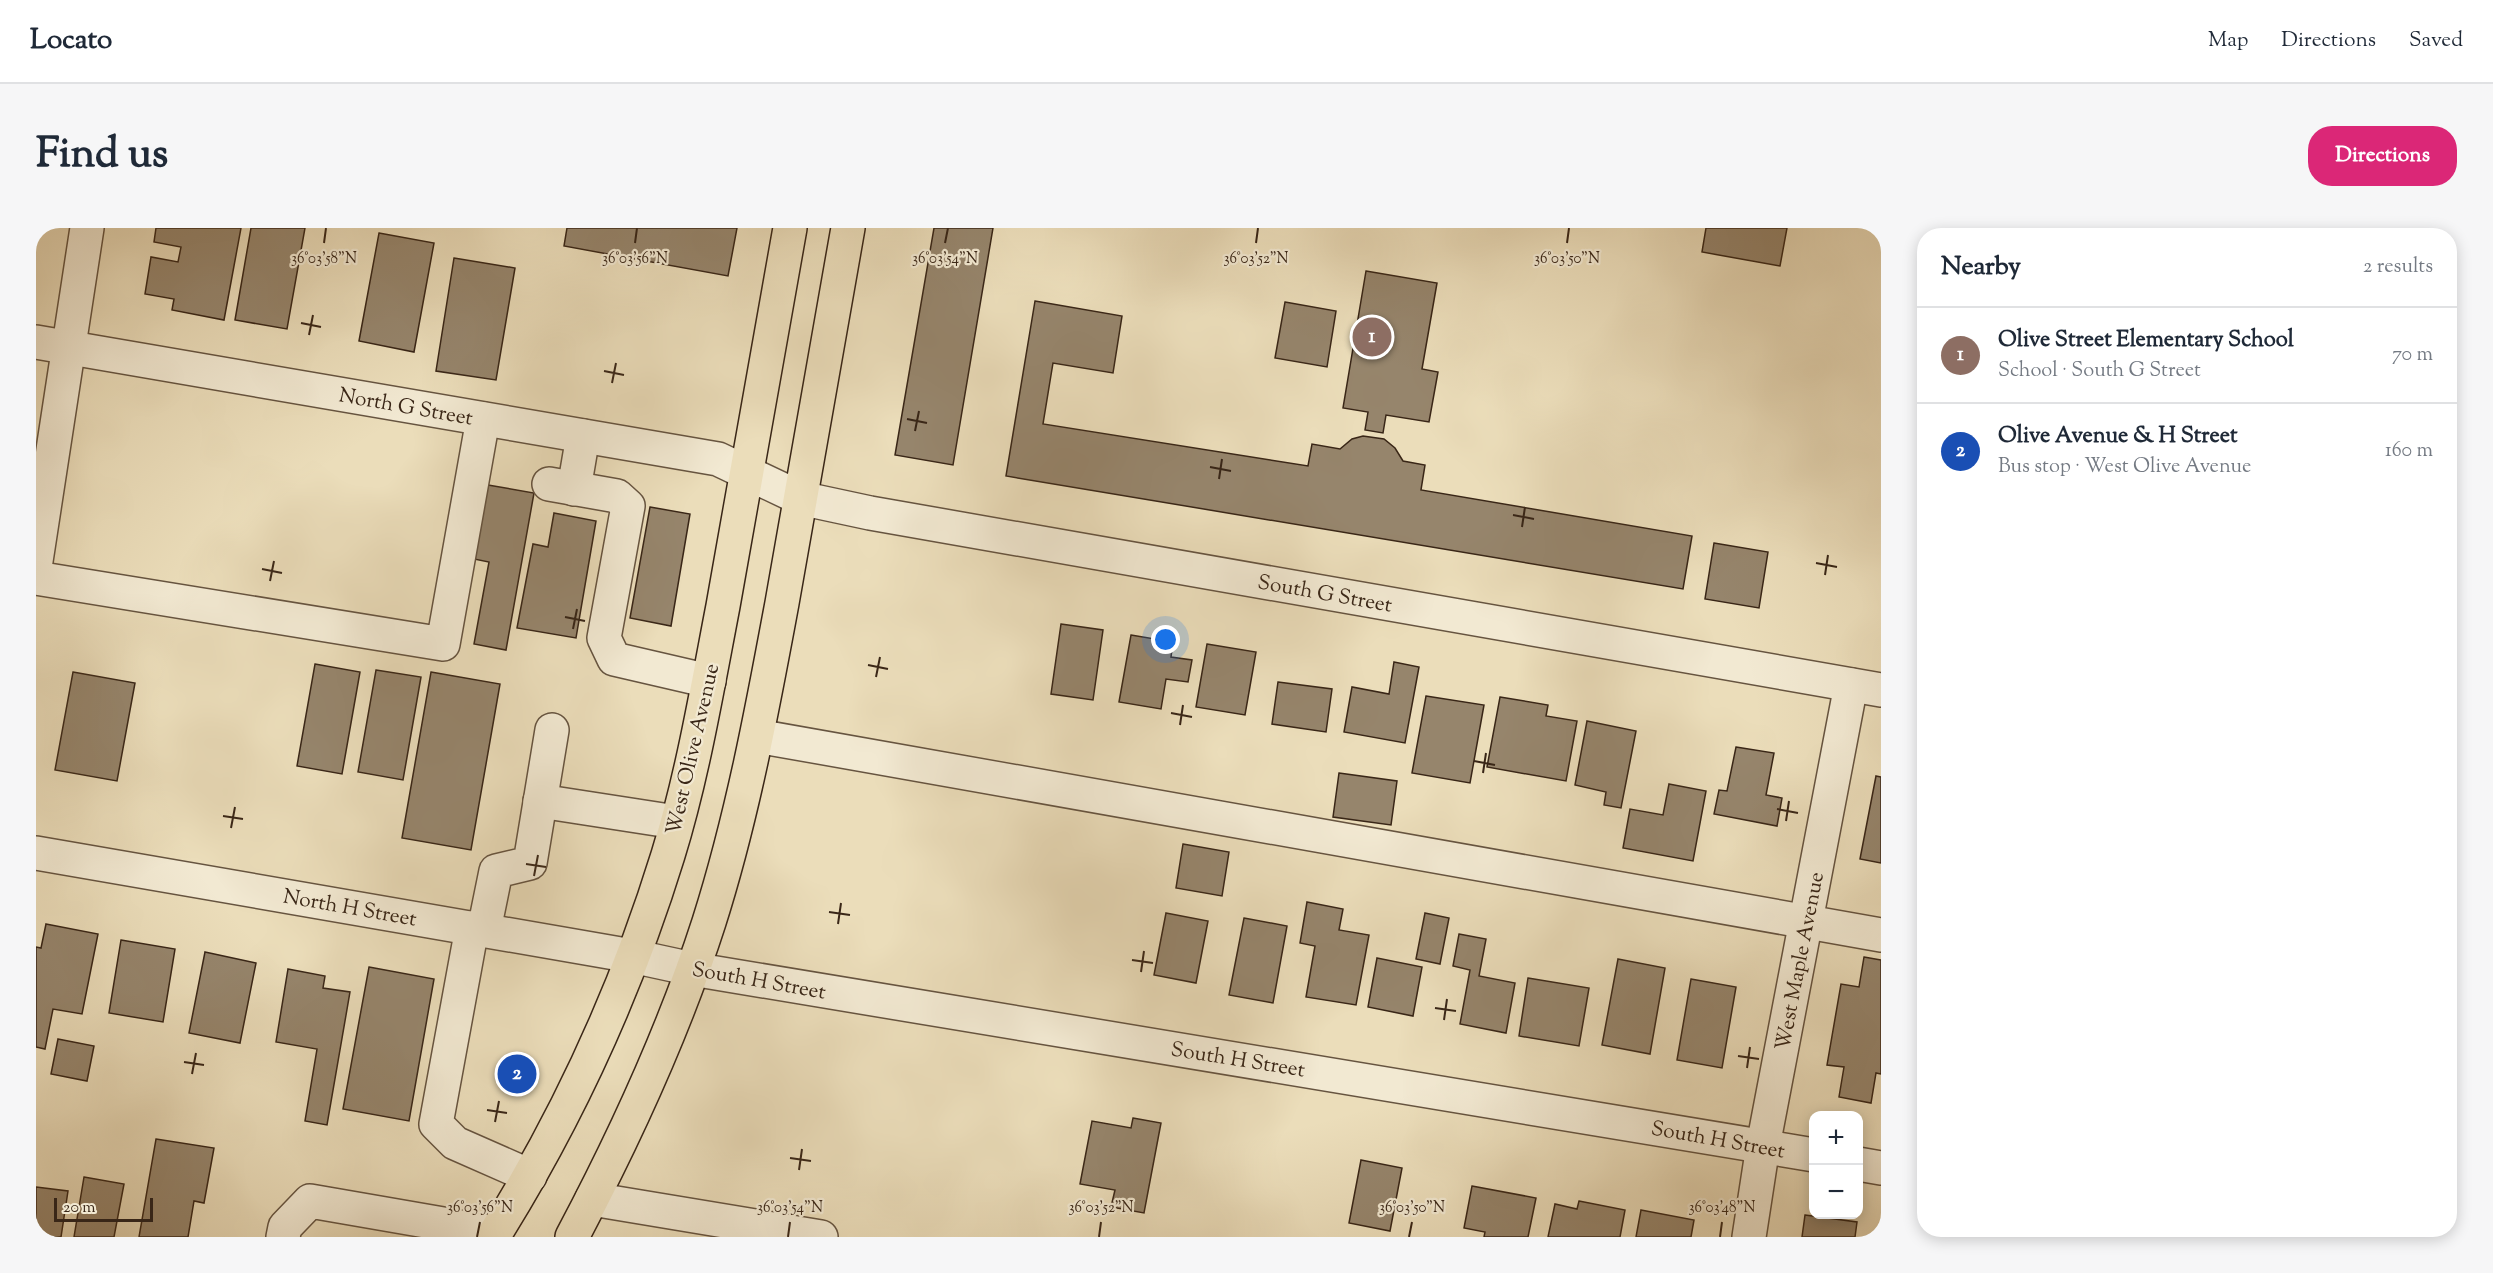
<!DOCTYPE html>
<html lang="en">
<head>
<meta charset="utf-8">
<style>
  body { margin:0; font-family:"Sorts Mill Goudy",serif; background:#f6f6f7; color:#1f2937 }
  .controls { position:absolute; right:18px; bottom:18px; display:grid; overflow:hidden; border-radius:12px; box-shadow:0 3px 15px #0003 }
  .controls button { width:54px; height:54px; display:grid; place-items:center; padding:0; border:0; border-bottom:2px solid #e0e1e3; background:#fff; color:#1f2937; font:30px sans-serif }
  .scale { position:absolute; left:18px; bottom:15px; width:99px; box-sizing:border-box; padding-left:6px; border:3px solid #392617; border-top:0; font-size:16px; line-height:21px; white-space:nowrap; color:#392617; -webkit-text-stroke:4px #f2e9d2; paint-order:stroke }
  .you { position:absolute; left:1130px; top:412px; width:21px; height:21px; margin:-15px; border:4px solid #fff; border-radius:50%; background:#1a73e8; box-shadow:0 0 0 9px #1a73e833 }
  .badge { display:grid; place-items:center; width:39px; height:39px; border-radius:50%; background:#db2777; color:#fff; font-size:20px; font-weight:700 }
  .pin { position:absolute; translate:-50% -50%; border:3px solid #fff; box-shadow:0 2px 6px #0006 }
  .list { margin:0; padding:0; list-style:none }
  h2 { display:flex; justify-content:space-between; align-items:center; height:78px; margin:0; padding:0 24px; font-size:26px }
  h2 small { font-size:20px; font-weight:400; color:#747a83 }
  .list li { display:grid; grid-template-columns:39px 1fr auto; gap:18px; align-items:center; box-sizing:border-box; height:96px; padding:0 24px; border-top:2px solid #e0e1e3 }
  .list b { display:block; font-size:22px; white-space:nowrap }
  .list p { margin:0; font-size:20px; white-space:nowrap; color:#747a83 }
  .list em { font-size:20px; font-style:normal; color:#747a83 }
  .map { position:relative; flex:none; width:1845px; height:1009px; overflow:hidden; border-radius:24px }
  header { display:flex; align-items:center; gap:36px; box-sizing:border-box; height:84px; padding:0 30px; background:#fff; border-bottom:2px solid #e0e1e3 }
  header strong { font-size:28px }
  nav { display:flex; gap:33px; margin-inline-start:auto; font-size:21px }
  .intro { display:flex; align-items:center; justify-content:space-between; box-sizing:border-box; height:144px; padding:0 36px }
  h1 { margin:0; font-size:42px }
  .button { padding:15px 27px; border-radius:24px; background:#db2777; color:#fff; font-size:21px; font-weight:700 }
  main { display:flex; gap:36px; padding:0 36px }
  aside { flex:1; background:#fff; border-radius:24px; box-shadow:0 3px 15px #0003 }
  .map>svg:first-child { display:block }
  .building { fill:#96856c; stroke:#392617; stroke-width:1.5 }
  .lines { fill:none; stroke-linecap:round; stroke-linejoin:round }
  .minor-casing { stroke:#665440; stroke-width:36 }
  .major-casing { stroke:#392617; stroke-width:36 }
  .minor { stroke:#f2e9d2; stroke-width:33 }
  .major { stroke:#ebddba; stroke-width:33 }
  .ticks { fill:none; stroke:#392617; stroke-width:2 }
  .labels { text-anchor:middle; stroke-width:4.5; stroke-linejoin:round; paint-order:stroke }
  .street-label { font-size:21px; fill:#392617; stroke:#f2e9d2 }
  .ticks-label { font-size:15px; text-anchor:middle; fill:#392617; stroke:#f2e9d2; stroke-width:4.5; stroke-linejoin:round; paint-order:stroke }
</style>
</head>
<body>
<header>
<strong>Locato</strong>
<nav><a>Map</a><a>Directions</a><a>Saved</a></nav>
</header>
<div class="intro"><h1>Find us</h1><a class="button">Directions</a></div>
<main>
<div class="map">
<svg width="1845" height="1009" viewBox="0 0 1845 1009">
  <rect width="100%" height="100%" fill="#ebddba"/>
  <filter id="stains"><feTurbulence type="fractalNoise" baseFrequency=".00333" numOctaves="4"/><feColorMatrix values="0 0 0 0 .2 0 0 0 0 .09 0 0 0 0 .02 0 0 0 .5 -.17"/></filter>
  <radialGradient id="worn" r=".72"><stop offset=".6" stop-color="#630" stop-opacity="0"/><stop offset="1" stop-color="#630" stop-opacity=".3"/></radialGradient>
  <g class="building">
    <path d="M120 0H205L188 92 136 82 138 71 109 66 115 29 142 34 145 19 118 14Z"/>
    <path d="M215 0H269L251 101 199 92Z"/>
    <path d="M531 0H701L692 48 528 18Z"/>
    <path d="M898 0H957L917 237 859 227Z"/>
    <path d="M1670 0H1751L1744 38 1666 24Z"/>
    <path d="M343 5 398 15 378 124 323 113Z"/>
    <path d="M418 30 479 40 460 152 400 143Z"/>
    <path d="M1330 43 1401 55 1386 141 1402 144 1393 194 1350 187 1347 205 1329 202 1332 184 1307 180Z"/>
    <path d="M999 73 1086 88 1077 145 1017 135 1007 196 1272 238 1276 216 1304 221 1316 211 1327 208 1348 211 1359 220 1367 233 1389 237 1385 262 1656 308 1647 361 970 248Z"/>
    <path d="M1249 74 1300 83 1291 139 1239 130Z"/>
    <path d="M452 257 498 265 470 422 438 416 453 334 438 331Z"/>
    <path d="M614 279 654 286 635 398 594 390Z"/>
    <path d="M518 285 560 293 540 410 481 400 497 316 512 319Z"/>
    <path d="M1678 315 1732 324 1723 380 1669 371Z"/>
    <path d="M1025 396 1067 402 1057 472 1015 466Z"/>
    <path d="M1095 407 1137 414 1135 429 1156 432 1152 454 1130 451 1125 481 1083 474Z"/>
    <path d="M1171 416 1220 424 1209 487 1160 479Z"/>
    <path d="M1358 434 1383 439 1369 515 1308 504 1316 459 1353 466Z"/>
    <path d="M279 436 324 444 306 546 261 538Z"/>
    <path d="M340 442 385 449 367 552 322 544Z"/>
    <path d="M37 444 99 455 81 553 19 542Z"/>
    <path d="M395 444 464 456 435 622 366 610Z"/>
    <path d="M1242 454 1296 461 1290 504 1236 496Z"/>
    <path d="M1390 468 1448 477 1434 555 1376 545Z"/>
    <path d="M1464 469 1512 477 1510 488 1541 493 1530 553 1451 539Z"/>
    <path d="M1551 493 1600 503 1585 580 1568 577 1570 564 1539 557Z"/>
    <path d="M1700 519 1738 525 1730 567 1746 570 1741 598 1678 586 1683 562 1691 563Z"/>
    <path d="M1303 545 1361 553 1355 597 1297 589Z"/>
    <path d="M1840 548 1845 549V635L1824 631Z"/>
    <path d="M1633 556 1670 563 1657 633 1587 620 1594 581 1627 587Z"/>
    <path d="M1147 616 1193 624 1186 668 1140 660Z"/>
    <path d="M1271 674 1307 681 1303 702 1333 707 1320 777 1270 769 1279 718 1264 715Z"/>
    <path d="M1130 685 1172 693 1160 755 1118 747Z"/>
    <path d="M1389 685 1413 690 1404 736 1380 731Z"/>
    <path d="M1208 690 1251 698 1237 775 1193 767Z"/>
    <path d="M10 696 62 706 46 786 17 781 9 821 0 819V719L5 720Z"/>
    <path d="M1423 706 1450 711 1443 748 1479 755 1470 805 1424 796 1434 742 1417 738Z"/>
    <path d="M85 712 139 721 127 794 73 785Z"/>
    <path d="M169 724 220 735 204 815 153 805Z"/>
    <path d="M1828 729 1845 732V846L1840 845 1835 875 1803 869 1808 839 1791 837 1805 756 1823 759Z"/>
    <path d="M1341 730 1386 739 1377 788 1332 779Z"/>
    <path d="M1582 731 1629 740 1614 826 1566 817Z"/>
    <path d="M333 739 398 751 373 893 307 881Z"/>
    <path d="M252 741 289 748 287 760 314 764 291 897 269 893 281 821 240 814Z"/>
    <path d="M1492 750 1553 760 1543 818 1483 808Z"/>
    <path d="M1655 751 1700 759 1686 840 1641 832Z"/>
    <path d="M22 811 58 818 51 853 15 846Z"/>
    <path d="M1097 890 1125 895 1108 985 1075 979 1079 962 1044 956 1056 893 1095 900Z"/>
    <path d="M120 911 178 920 168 975 158 973 152 1009H103Z"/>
    <path d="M1325 932 1366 940 1354 1003 1313 995Z"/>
    <path d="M48 949 88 956 78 1009H38Z"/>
    <path d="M1436 958 1500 970 1492 1009H1448L1449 1004 1428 1000Z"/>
    <path d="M0 959 32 963 25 1009H0Z"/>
    <path d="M1543 973 1589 982 1584 1009H1512L1519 976 1541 981Z"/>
    <path d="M1605 982 1658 992 1655 1009H1600Z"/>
    <path d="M1769 987 1821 994 1819 1009H1766Z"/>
  </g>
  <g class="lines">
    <g class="minor-casing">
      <g id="minor">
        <path d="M0 114 682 231 764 270 834 285 1845 462"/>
        <path d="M513 256 581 268 592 278 568 410 578 431 673 453"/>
        <path d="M538 261 547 208"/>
        <path d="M0 333 51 0"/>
        <path d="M0 350 407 416 447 191"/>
        <path d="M721 508 1845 707"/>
        <path d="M504 573 640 594"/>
        <path d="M0 625 596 728 656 741 1778 927"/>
        <path d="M436 700 400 896 419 915 494 948"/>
        <path d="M448 702 460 643 494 635 516 502"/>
        <path d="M1822 936 1845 940"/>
        <path d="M556 971 785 1009"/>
        <path d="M247 1009 249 999 274 973 459 1005"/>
        <path d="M1713 1009 1727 918 1815 457"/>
      </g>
    </g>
    <g class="major-casing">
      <g id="major">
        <path d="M457 1009C531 891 591 760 632 627 657 546 671 461 687 378 710 252 732 126 754 0"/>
        <path d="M536 1009C589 909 638 803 673 694 706 590 726 483 746 375 768 250 790 125 812 0"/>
      </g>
    </g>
    <use href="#minor" class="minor"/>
    <use href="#major" class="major"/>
  </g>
  <path class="ticks" d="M288 15 290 0M599 15 601 0M909 15 912 0M1220 15 1222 0M1531 15 1533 0M265 95 285 99M273 107 277 87M568 143 588 147M576 155 580 135M871 191 891 195M879 203 883 183M1174 239 1195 243M1183 251 1186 231M1477 287 1498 291M1486 299 1489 279M1780 335 1801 339M226 341 246 345M1789 347 1792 327M234 353 238 333M529 389 549 393M537 401 541 381M832 437 852 441M840 449 844 429M1135 485 1156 489M1144 497 1147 477M1438 533 1459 537M1447 545 1450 525M1741 581 1762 585M187 588 207 591M1750 593 1753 573M195 600 199 579M490 636 510 639M498 648 502 627M793 684 814 687M802 696 805 675M1096 732 1117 735M1105 744 1108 723M1399 780 1420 783M1408 792 1411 771M1702 828 1723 831M148 834 168 837M1711 840 1714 819M156 846 160 825M451 882 471 885M459 894 463 873M754 930 775 933M763 942 766 921M441 1009 444 994M752 1009 754 994M1063 1009 1065 994M1373 1009 1376 994M1684 1009 1686 994"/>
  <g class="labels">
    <g class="street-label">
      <text transform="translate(370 178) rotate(10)" y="7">North G Street</text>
      <text transform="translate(1289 365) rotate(10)" y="7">South G Street</text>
      <text transform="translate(656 521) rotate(-77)" y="7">West Olive Avenue</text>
      <text transform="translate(314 679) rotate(10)" y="7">North H Street</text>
      <text transform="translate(1763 733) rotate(-79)" y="7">West Maple Avenue</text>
      <text transform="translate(723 752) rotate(10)" y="7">South H Street</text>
      <text transform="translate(1202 831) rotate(9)" y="7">South H Street</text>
      <text transform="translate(1682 911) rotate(10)" y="7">South H Street</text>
    </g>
  </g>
  <g class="ticks-label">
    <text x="288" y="35">36°03'58"N</text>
    <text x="599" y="35">36°03'56"N</text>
    <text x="909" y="35">36°03'54"N</text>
    <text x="1220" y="35">36°03'52"N</text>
    <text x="1531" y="35">36°03'50"N</text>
    <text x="444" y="984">36°03'56"N</text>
    <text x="754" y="984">36°03'54"N</text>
    <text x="1065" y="984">36°03'52"N</text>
    <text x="1376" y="984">36°03'50"N</text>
    <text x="1686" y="984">36°03'48"N</text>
  </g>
  <rect width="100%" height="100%" filter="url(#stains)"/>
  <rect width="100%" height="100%" fill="url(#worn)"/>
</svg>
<div class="controls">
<button>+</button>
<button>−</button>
</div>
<div class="scale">20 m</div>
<div class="you"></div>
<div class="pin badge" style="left:1336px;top:109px;background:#8d6e63">1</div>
<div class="pin badge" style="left:481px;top:846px;background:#1a4fb4">2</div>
</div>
<aside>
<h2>Nearby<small>2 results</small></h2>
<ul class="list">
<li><span class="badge" style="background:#8d6e63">1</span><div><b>Olive Street Elementary School</b><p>School · South G Street</p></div><em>70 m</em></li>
<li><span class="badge" style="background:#1a4fb4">2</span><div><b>Olive Avenue &amp; H Street</b><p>Bus stop · West Olive Avenue</p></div><em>160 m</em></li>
</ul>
</aside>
</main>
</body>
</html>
